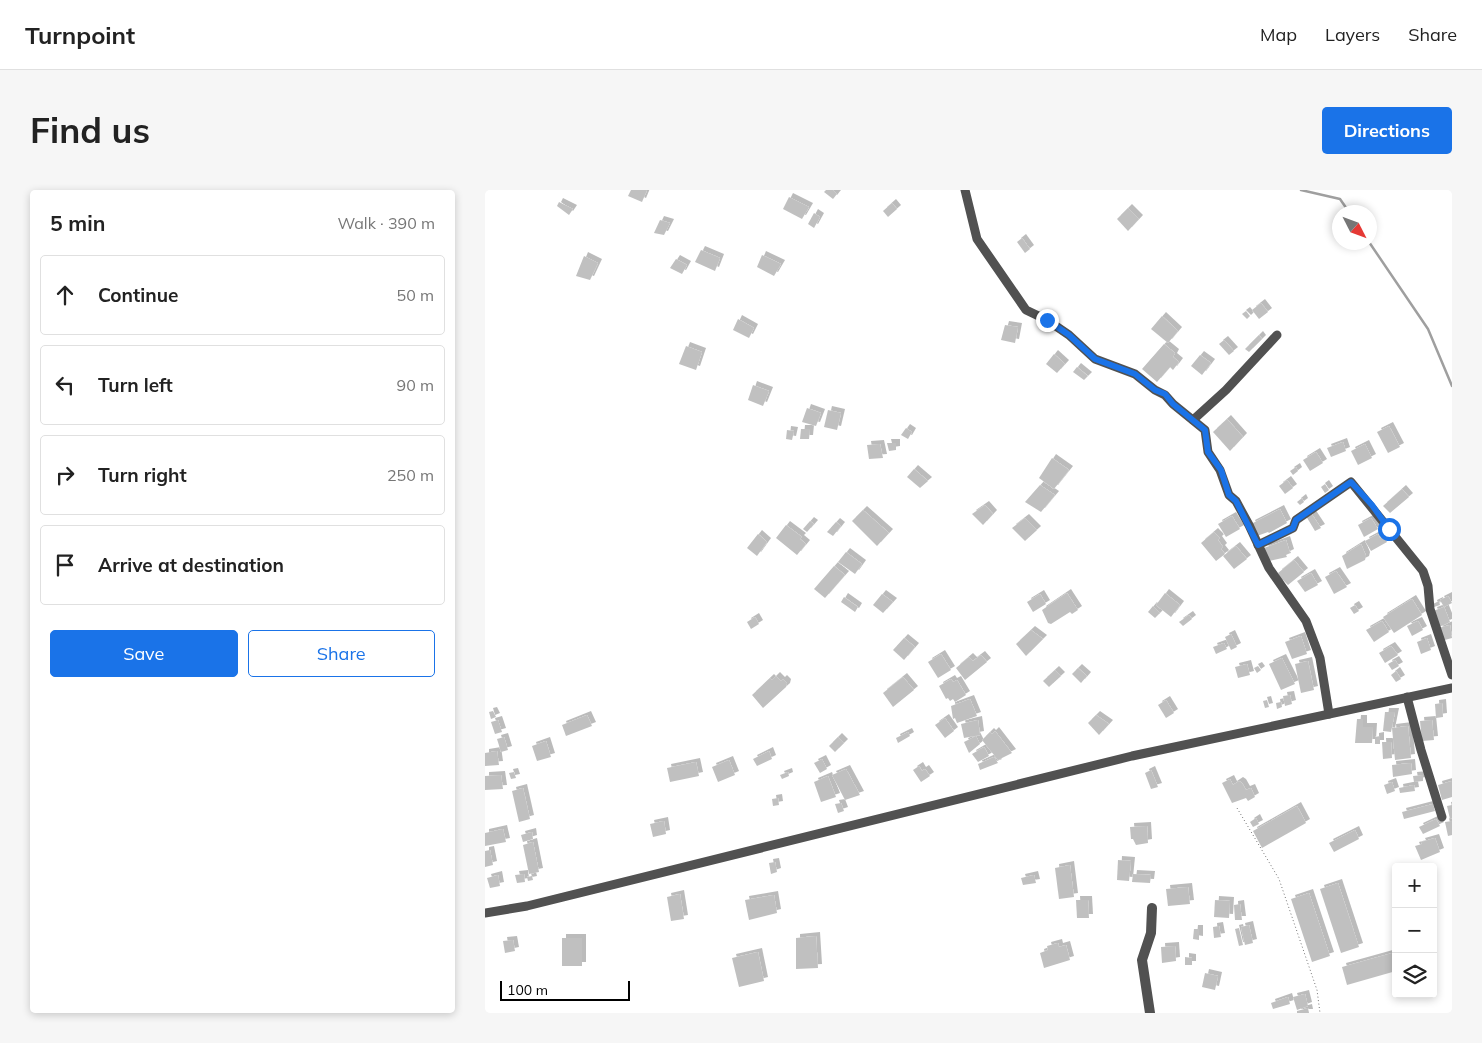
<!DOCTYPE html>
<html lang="en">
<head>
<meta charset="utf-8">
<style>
  body { margin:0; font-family:Mulish,sans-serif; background:#f6f6f6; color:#222 }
  .controls { position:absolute; right:15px; bottom:15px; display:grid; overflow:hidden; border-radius:5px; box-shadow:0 2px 8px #0003 }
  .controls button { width:45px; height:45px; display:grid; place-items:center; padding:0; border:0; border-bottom:1px solid #e0e0e0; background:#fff; color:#222; font:25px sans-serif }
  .compass { position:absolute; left:847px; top:15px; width:45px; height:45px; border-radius:50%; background:#fff; box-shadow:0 2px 8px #0003; rotate:132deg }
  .scale { position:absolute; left:15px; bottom:12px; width:130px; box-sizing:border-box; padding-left:5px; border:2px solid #000; border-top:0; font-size:14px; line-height:18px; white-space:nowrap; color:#000; -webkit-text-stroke:4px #fff; paint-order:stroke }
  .stop { position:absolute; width:15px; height:15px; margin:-11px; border:4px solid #1a73e8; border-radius:50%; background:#fff }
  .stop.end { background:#1a73e8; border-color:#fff; box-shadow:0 1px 5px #0008 }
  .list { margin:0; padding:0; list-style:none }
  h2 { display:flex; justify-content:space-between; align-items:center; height:65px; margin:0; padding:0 20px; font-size:21px }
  h2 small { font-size:16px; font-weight:400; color:#767676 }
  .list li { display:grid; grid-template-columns:32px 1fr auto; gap:15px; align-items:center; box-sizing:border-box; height:80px; margin:0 10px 10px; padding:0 10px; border:1px solid #e0e0e0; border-radius:5px }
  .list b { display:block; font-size:19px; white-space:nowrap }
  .list em { font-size:16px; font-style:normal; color:#767676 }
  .actions { display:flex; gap:10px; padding:15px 20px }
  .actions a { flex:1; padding:11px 0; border:1px solid #1a73e8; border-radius:5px; text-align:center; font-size:18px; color:#1a73e8 }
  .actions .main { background:#1a73e8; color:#fff }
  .icon { flex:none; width:28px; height:28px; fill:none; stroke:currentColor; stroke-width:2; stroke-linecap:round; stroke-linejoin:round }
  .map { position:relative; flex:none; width:967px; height:823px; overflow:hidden; border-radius:5px }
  header { display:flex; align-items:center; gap:30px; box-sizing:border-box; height:70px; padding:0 25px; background:#fff; border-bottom:1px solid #e0e0e0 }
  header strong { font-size:24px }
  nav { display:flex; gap:28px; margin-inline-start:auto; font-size:18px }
  .intro { display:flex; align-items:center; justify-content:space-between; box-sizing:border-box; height:120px; padding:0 30px }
  h1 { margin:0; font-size:35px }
  .button { padding:12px 22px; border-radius:5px; background:#1a73e8; color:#fff; font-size:18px; font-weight:700 }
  main { display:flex; gap:30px; padding:0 30px }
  aside { flex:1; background:#fff; border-radius:5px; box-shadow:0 2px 8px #0003 }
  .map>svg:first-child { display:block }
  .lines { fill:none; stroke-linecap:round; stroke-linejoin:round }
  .stream { stroke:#9f9f9f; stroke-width:2.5 }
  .building { fill:#c0c0c0; filter:url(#shadow) }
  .path { stroke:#737373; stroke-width:1; stroke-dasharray:1 2.5; stroke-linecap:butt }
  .minor { stroke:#515151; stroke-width:9 }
  .tertiary { stroke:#515151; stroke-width:10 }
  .route { stroke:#1a73e8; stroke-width:6 }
</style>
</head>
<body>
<header>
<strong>Turnpoint</strong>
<nav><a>Map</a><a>Layers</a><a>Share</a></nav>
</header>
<div class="intro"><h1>Find us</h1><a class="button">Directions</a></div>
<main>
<aside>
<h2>5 min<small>Walk · 390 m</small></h2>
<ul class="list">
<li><svg class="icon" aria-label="ahead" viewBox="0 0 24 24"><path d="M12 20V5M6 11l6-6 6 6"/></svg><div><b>Continue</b></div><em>50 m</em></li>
<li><svg class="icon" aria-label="left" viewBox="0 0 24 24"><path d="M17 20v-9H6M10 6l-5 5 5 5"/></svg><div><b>Turn left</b></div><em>90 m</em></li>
<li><svg class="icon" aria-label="right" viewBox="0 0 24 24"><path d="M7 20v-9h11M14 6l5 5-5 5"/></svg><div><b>Turn right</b></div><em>250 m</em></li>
<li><svg class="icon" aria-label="arrive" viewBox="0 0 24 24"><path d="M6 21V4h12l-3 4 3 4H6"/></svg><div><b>Arrive at destination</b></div></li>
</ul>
<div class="actions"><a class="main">Save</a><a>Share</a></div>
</aside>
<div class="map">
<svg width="967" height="823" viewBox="0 0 967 823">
  <defs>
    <filter id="shadow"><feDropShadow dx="4" dy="-4" stdDeviation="0" flood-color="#0004"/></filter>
  </defs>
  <rect width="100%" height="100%" fill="#fff"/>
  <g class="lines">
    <g class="stream">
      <path d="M816 0 855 9 864 22"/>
      <path d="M884 52 943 139 967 196"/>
    </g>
  </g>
  <g class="building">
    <path d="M146 0H162L157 12 143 6Z"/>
    <path d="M341 0H348L352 4 348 9 339 2Z"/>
    <path d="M304 7 324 17 317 29 298 19Z"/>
    <path d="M74 12 88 19 84 25 72 16Z"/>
    <path d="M407 13 412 19 403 27 398 21Z"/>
    <path d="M643 18 654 29 643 41 632 29Z"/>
    <path d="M329 23 335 27 329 38 323 34Z"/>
    <path d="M175 30 185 33 179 45 169 43Z"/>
    <path d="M537 48 545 59 540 63 532 52Z"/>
    <path d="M216 60 235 68 230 81 210 72Z"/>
    <path d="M277 65 296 74 289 86 272 77Z"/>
    <path d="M99 66 113 73 105 90 91 86Z"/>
    <path d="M191 69 202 75 197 84 185 78Z"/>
    <path d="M776 113 783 122 774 129 767 120Z"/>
    <path d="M761 121 765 126 762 129 757 124Z"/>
    <path d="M677 126 693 141 683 153 666 139Z"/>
    <path d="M253 129 269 138 264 148 248 140Z"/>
    <path d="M520 135 533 137 530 153 516 150Z"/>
    <path d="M774 145 777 149 764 162 760 159Z"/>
    <path d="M739 150 749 161 744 165 734 154Z"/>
    <path d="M679 154 690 163 688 167 694 172 688 180 685 177 672 192 657 179Z"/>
    <path d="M201 156 217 162 211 180 194 174Z"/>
    <path d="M569 164 580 174 572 183 561 174Z"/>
    <path d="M715 165 726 173 717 185 706 176Z"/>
    <path d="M592 177 603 186 599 190 588 182Z"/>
    <path d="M268 195 284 201 278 216 263 210Z"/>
    <path d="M322 218 336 223 331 236 317 232Z"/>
    <path d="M343 220 356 223 352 240 339 237Z"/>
    <path d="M742 229 758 247 745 261 728 242Z"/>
    <path d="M904 236 915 257 903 263 892 242Z"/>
    <path d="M421 238 427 242 423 249 416 245Z"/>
    <path d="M316 239H325L324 249H315Z"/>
    <path d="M302 240 309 241 307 250 301 249Z"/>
    <path d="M858 252 861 261 846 267 842 258Z"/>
    <path d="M402 253H411V260L404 261Z"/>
    <path d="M395 254 398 268 384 269 382 255Z"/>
    <path d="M880 254 887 268 873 275 866 261Z"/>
    <path d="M831 262 838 273 825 281 818 270Z"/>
    <path d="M567 268 584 280 569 299 554 288Z"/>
    <path d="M811 277 813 281 808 285 805 281Z"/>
    <path d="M429 279 443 291 435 298 422 287Z"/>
    <path d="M802 290 808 298 800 304 794 296Z"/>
    <path d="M840 294 844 300 840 303 836 297Z"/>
    <path d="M555 295 570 305 556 322 540 312Z"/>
    <path d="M917 299 924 307 905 323 898 316Z"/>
    <path d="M817 308 819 312 815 315 812 312Z"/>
    <path d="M500 315 508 324 498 335 487 324Z"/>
    <path d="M795 319 802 333 784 343 783 342 772 346 766 334Z"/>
    <path d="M378 320 404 343 392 356 367 331Z"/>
    <path d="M826 323 836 338 830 341 821 326Z"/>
    <path d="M747 326 755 339 741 347 733 334Z"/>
    <path d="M540 328 552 340 540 351 527 338Z"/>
    <path d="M886 328 893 339 879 347 873 335Z"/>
    <path d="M325 331 329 334 322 342 318 339Z"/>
    <path d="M351 332 356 336 348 346 342 342Z"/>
    <path d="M301 335 317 347 315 349 321 354 312 365 291 348Z"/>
    <path d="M729 342 735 348 733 350 738 357 736 359 740 364 731 371 716 353Z"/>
    <path d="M273 344 282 352 272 366 262 358Z"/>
    <path d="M893 344 895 348 899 346 902 352 886 361 880 351Z"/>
    <path d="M801 350 805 363 801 365 802 367 784 371 779 358Z"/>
    <path d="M876 354 881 366 880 370 862 379 857 366Z"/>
    <path d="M751 356 762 369 749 379 738 366Z"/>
    <path d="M361 362 377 374 370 384 353 372Z"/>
    <path d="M809 370 819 382 803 395 798 390 797 391 793 383Z"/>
    <path d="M349 376 360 385 340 408 329 399Z"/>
    <path d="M851 381 862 397 849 404 840 387Z"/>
    <path d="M826 383 833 395 820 402 812 391Z"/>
    <path d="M582 403 593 420 587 424 585 422 566 434 563 433 557 420Z"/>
    <path d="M680 403 695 415 686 427 671 415Z"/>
    <path d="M397 404 408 412 398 423 388 415Z"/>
    <path d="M555 404 561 414 548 422 542 412Z"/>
    <path d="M963 406 967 413 959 417 955 410Z"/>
    <path d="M359 407 373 417 370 422 356 412Z"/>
    <path d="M927 409 937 425 909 443 898 427Z"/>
    <path d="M954 411 955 415 949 417 948 414Z"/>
    <path d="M870 415 874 421 869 424 865 418Z"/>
    <path d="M668 416 675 423 670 428 663 422Z"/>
    <path d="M959 417 965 432 954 437 948 421Z"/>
    <path d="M704 425 707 429 698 436 694 432Z"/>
    <path d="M270 427 274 434 266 439 262 432Z"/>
    <path d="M897 431 904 442 889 452 881 440Z"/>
    <path d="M933 431 938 440 927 446 922 436Z"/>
    <path d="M965 435 967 448 956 451 953 438Z"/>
    <path d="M546 440 558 449 541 466 531 454Z"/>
    <path d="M746 444 752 457 746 460 740 447Z"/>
    <path d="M816 446 822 464 807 469 800 452Z"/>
    <path d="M419 448 430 457 419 470 408 460Z"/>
    <path d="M942 448 946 460 936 464 932 452Z"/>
    <path d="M739 453 742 459 731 464 728 457Z"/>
    <path d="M906 456 913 465 900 473 894 463Z"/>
    <path d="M456 464 466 480 453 488 443 472Z"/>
    <path d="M496 465 502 472 480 490 471 478 484 467 488 471Z"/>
    <path d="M797 468 810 494 796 500 784 474Z"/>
    <path d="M910 470 914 476 907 480 903 474Z"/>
    <path d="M823 471 829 500 816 503 810 474Z"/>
    <path d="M762 474 765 485 753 488 750 477Z"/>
    <path d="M773 476 776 480 772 483 769 478Z"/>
    <path d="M593 478 602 486 596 493 587 484Z"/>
    <path d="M570 480 576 486 564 497 558 491Z"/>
    <path d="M911 481 916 489 911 492 906 485Z"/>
    <path d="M291 486 296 491 298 489 302 493 301 497 278 518 267 505 285 488 287 490Z"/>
    <path d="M418 487 429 500 408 517 398 503Z"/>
    <path d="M466 489 468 492 472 490 481 505 470 512 468 509 465 511 463 508 461 509 454 496Z"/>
    <path d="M805 505 807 514 800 516 798 506Z"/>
    <path d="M485 509 492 526 472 533 470 528 468 529 466 516Z"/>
    <path d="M681 510 689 523 681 528 673 515Z"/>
    <path d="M782 510 784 517 780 518 778 511Z"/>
    <path d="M796 512 797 517 792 519 791 513Z"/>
    <path d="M957 513 958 527 951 528 950 514Z"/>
    <path d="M8 521 11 527 6 529 4 522Z"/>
    <path d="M900 522H910L906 542 898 541Z"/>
    <path d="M102 525 107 536 81 546 77 535Z"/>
    <path d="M611 525 624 534 614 545 603 533Z"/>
    <path d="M460 528 469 541 460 548 450 535Z"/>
    <path d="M872 529H878V537H888L887 553H870Z"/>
    <path d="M13 530 17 542 10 544 6 532Z"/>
    <path d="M493 530 495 545 479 548 476 534Z"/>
    <path d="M947 530 949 550 937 551 935 531Z"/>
    <path d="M923 536 926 568 910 570 907 538Z"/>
    <path d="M510 541 527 563 513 570 497 550 505 542 507 544Z"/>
    <path d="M423 542 425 546 413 553 411 548Z"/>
    <path d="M491 546 495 554 484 563 479 552Z"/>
    <path d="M895 546V554H890V547Z"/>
    <path d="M19 547 23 560 16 562 12 549Z"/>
    <path d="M353 547 359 553 350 562 344 556Z"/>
    <path d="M61 551 66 567 52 571 47 556Z"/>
    <path d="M897 552H906L907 568 898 569Z"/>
    <path d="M499 557 504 566 493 572 487 564Z"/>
    <path d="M12 561 14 575 0 576V563Z"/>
    <path d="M284 561 287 569 272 576 268 569Z"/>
    <path d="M509 567 513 573 495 580 493 574Z"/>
    <path d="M337 569 342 579 335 583 329 573Z"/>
    <path d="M244 570 250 585 233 592 227 577Z"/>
    <path d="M211 572 214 586 185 592 182 578Z"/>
    <path d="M926 573 927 584 908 587 907 575Z"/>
    <path d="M434 576 437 581 440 579 445 586 436 592 428 580Z"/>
    <path d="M361 579 375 605 360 610 347 585Z"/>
    <path d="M666 580 673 597 666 599 660 583Z"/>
    <path d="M29 582 31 588 26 589 24 583Z"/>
    <path d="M303 582 304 586 297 589 295 585Z"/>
    <path d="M16 585 18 599 0 600V586Z"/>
    <path d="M938 585V591L929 592 928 586Z"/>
    <path d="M343 586 351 607 336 612 329 592Z"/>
    <path d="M745 589 748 595 754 591 757 593 761 600 766 598 770 607 763 611 761 608 747 613 737 593Z"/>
    <path d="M967 591V607L957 610 953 595Z"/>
    <path d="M907 592 910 601 902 604 899 595Z"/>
    <path d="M929 595 930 601 915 603 914 598Z"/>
    <path d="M38 598 45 629 34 632 27 601Z"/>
    <path d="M293 608 294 615 288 616 287 609Z"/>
    <path d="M356 613 359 621 353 623 350 614Z"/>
    <path d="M948 614 950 621 919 629 917 622Z"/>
    <path d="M967 615V628L965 629 962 616Z"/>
    <path d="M812 616 821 633 777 658 768 641Z"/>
    <path d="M771 628 774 634 768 637 765 632Z"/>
    <path d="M951 629 955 636 938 644 934 637Z"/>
    <path d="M179 631 181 644 168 647 165 634Z"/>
    <path d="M967 631V645L963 646 960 632Z"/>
    <path d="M662 636 663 653 651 655 648 649H646L645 637Z"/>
    <path d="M18 639 21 652 0 656V643Z"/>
    <path d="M870 640 874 649 849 662 844 653Z"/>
    <path d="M47 642 48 649 38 652 36 645Z"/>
    <path d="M950 648 955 662 936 670 930 656 937 654 936 652Z"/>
    <path d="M48 652 54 682 44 684 38 655Z"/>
    <path d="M5 660 8 675 0 677V661Z"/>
    <path d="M633 670 646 671 644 691 632 690Z"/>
    <path d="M290 672 292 682 286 684 284 673Z"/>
    <path d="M585 675 589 707 574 709 570 678Z"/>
    <path d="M39 684 40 692 32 693 30 685Z"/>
    <path d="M648 684 666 685 665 693 647 692Z"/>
    <path d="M13 685 15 696 5 698 2 688Z"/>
    <path d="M549 685 551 693 538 695 536 688Z"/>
    <path d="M47 686 48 690 43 691 42 687Z"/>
    <path d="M853 693 874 757 856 763 835 699Z"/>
    <path d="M703 697 705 714 683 716 681 699Z"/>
    <path d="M824 703 845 766 827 772 806 709Z"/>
    <path d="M195 704 199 729 186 731 182 707Z"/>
    <path d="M289 705 292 723 264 730 260 710Z"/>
    <path d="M591 710H603L604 728H592Z"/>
    <path d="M730 710 745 711 744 728 729 727Z"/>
    <path d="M755 714 757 730H750L749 715Z"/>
    <path d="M764 735 768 753 760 755 756 737Z"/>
    <path d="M734 736 736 747 729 748 728 737Z"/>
    <path d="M754 738 758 755 754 756 750 739Z"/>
    <path d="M709 739H714V750L708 749Z"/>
    <path d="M331 746 333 778 311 779V748Z"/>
    <rect x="77" y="748" width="20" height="28"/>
    <path d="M28 750 30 761 20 763 18 751Z"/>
    <path d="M573 753 574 757 581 755 585 770 559 778 555 763 563 760 562 756Z"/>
    <path d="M690 756 691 771 677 773 676 757Z"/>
    <path d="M273 762 279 791 254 797 247 768Z"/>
    <path d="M911 762V781L862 795 857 777Z"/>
    <path d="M700 767 707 768V775H700Z"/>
    <path d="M720 783 733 786 730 800 717 797Z"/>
    <path d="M820 804 823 816 812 820 808 807Z"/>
    <path d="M803 807 805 814 788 819 786 813Z"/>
    <path d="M823 818 824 823H812V821Z"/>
  </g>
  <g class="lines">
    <path class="path" d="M752 618 794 689 832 800 835 823"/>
    <g class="minor">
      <path d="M480 0 492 49 541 120 562 130 584 145 610 169 650 184 670 200 680 205 688 214 720 240 723 262 735 280 744 305 751 311 764 335 784 378 821 431 835 468 844 524"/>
      <path d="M708 230 741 200 792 145"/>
      <path d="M773 355 808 338 811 330 866 292 938 381 943 396 945 419 967 485"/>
      <path d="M922 507 936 560 957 627"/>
      <path d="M0 723 42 716 647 566 967 498"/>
    </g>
    <path class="tertiary" d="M665 823 657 770 666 743 667 718"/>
  </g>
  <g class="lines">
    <path class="route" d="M562 130 584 145 610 169 650 184 670 200 680 204 688 214 720 240 723 262 736 280 744 305 751 311 773 355 808 338 811 330 866 292 887 315 904 339"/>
  </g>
</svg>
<div class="controls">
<button>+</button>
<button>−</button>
<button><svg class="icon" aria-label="layers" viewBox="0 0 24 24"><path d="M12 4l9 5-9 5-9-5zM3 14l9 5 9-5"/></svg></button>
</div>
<svg class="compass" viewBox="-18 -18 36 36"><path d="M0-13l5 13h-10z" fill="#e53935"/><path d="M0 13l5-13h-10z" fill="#767676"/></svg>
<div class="scale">100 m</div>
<div class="stop" style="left:904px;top:339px"></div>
<div class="stop end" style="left:562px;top:130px"></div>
</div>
</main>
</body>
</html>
